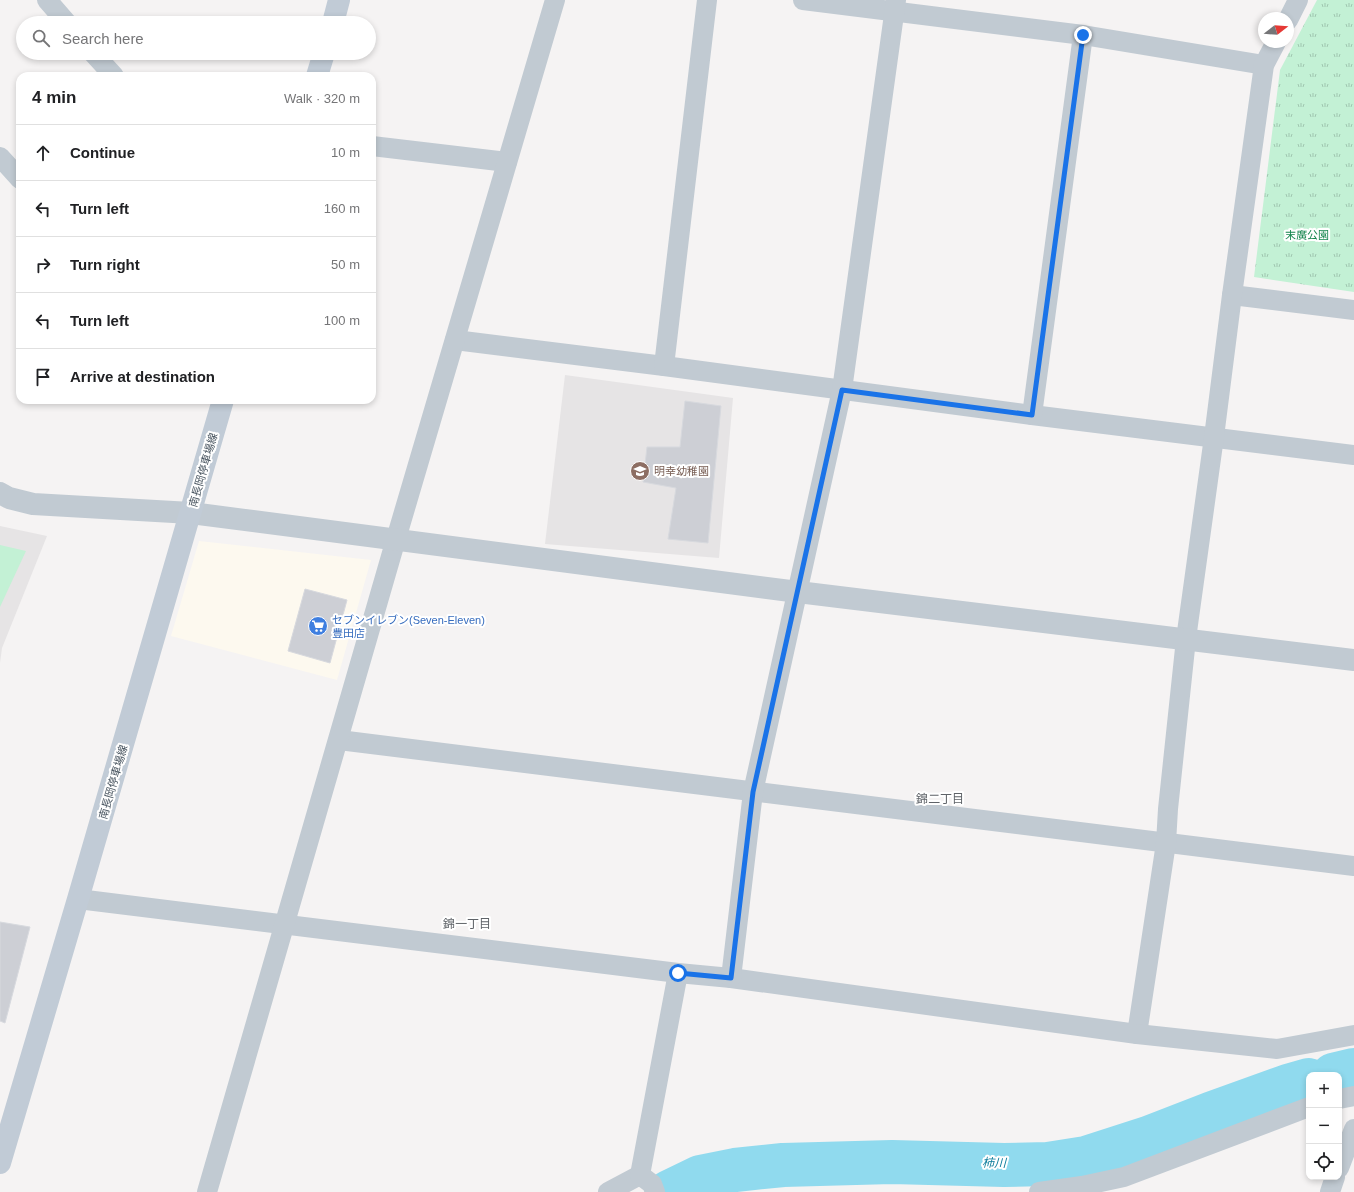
<!DOCTYPE html>
<html lang="en">
<head>
<meta charset="utf-8">
<style>
  body { margin:0; font-family:Arial,"Noto Sans JP",sans-serif; background:#f6f6f6; color:#202124 }
  .controls { position:absolute; right:12px; bottom:12px; display:grid; overflow:hidden; border-radius:8px; box-shadow:0 2px 6px #0003 }
  .controls button { width:36px; height:36px; display:grid; place-items:center; padding:0; border:0; border-bottom:1px solid #e0e0e0; background:#fff; color:#202124; font:20px sans-serif }
  .compass { position:absolute; left:1258px; top:12px; width:36px; height:36px; border-radius:50%; background:#fff; box-shadow:0 2px 6px #0003; rotate:73deg }
  .stop { position:absolute; width:12px; height:12px; margin:-9px; border:3px solid #1a73e8; border-radius:50%; background:#fff }
  .stop.end { background:#1a73e8; border-color:#fff; box-shadow:0 1px 4px #0008 }
  .list { margin:0; padding:0; list-style:none }
  h2 { display:flex; justify-content:space-between; align-items:center; height:52px; margin:0; padding:0 16px; font-size:17px }
  h2 small { font-size:13px; font-weight:400; color:#757577 }
  .list li { display:grid; grid-template-columns:26px 1fr auto; gap:12px; align-items:center; box-sizing:border-box; height:56px; padding:0 16px; border-top:1px solid #e0e0e0 }
  .list b { display:block; font-size:15px; white-space:nowrap }
  .list em { font-size:13px; font-style:normal; color:#757577 }
  .icon { flex:none; width:22px; height:22px; fill:none; stroke:currentColor; stroke-width:2; stroke-linecap:round; stroke-linejoin:round }
  .map { position:relative; flex:none; width:1354px; height:1192px; overflow:hidden }
  .search { position:absolute; background:#fff; box-shadow:0 2px 6px #0003; left:16px; top:16px; width:360px; height:44px; display:flex; align-items:center; gap:10px; box-sizing:border-box; padding:0 14px; border-radius:22px; color:#757577; font-size:15px }
  .panel { position:absolute; background:#fff; box-shadow:0 2px 6px #0003; left:16px; top:72px; width:360px; height:332px; border-radius:12px }
  .map>svg:first-child { display:block }
  .commercial { fill:#fdf9ef }
  .education { fill:#e6e4e5 }
  .park { fill:url(#park-tufts) }
  .garden { fill:#c3f1d5 }
  .lines { fill:none; stroke-linecap:round; stroke-linejoin:round }
  .river { stroke:#90daee; stroke-width:44 }
  .building { fill:#cdcfd5; stroke:#d7d9de }
  .minor { stroke:#c1cad2; stroke-width:20 }
  .tertiary { stroke:#c1cad2; stroke-width:22 }
  .secondary { stroke:#c1cbd6; stroke-width:22 }
  .route { stroke:#1a73e8; stroke-width:5 }
  .labels { text-anchor:middle; stroke-width:4; stroke-linejoin:round; paint-order:stroke }
  .park-label { font-size:11px; fill:#17864f; stroke:#fff }
  .street-label { font-size:11px; fill:#4a5661; stroke:#fff }
  .education-label { font-size:11px; fill:#785e54; stroke:#fff; text-anchor:start }
  .shop-label { font-size:11px; fill:#366cbe; stroke:#fff; text-anchor:start }
  .neighbourhood-label { font-size:12px; fill:#5f6368; stroke:#fff }
  .water-label { font-size:12px; font-style:italic; fill:#0c7c9b; stroke:#fff }
</style>
</head>
<body>
<div class="map">
<svg width="1354" height="1192" viewBox="0 0 1354 1192">
  <defs>
    <pattern id="park-tufts" width="24" height="20" patternUnits="userSpaceOnUse"><rect width="24" height="20" fill="#c3f1d5"/><path d="M3 7l-1-3M5 7V3M7 7l1-3M15 17l-1-3M17 17v-4M19 17l1-3" fill="none" stroke="#a0c6b0"/></pattern>
  </defs>
  <rect width="100%" height="100%" fill="#f5f3f3"/>
  <path class="commercial" d="M199 541 371 560 337 680 171 636Z"/>
  <g class="education">
    <path d="M565 375 733 398 719 558 545 544Z"/>
    <path d="M0 526 47 536 2 648 0 663Z"/>
  </g>
  <path class="park" d="M1317 0H1354V292L1254 277 1280 70Z"/>
  <path class="garden" d="M0 545 26 551 0 607Z"/>
  <g class="lines">
    <g class="river">
      <path d="M1333 1075 1354 1070"/>
      <path d="M669 1192 700 1177 735 1170 783 1165 892 1162 1004 1165 1048 1164 1086 1158 1148 1138 1210 1114 1288 1086 1309 1080"/>
    </g>
  </g>
  <g class="building">
    <path d="M685 401 721 406 708 543 668 539 676 488 643 482 647 447H680Z"/>
    <path d="M305 589 347 600 330 663 288 651Z"/>
    <path d="M0 922 30 927 5 1023 0 1021Z"/>
  </g>
  <g class="lines">
    <g class="minor">
      <path d="M47 0 67 23"/>
      <path d="M803 0 1083 35 1264 65"/>
      <path d="M1288 20 1298 0"/>
      <path d="M93 53 114 76"/>
      <path d="M372 146 507 162"/>
      <path d="M0 157 20 179"/>
      <path d="M1232 295 1354 310"/>
      <path d="M455 340 664 366 1032 415 1354 455"/>
      <path d="M664 366 707 0"/>
      <path d="M1032 415 1083 35"/>
      <path d="M339 740 1354 866"/>
      <path d="M78 899 678 973 731 978 1137 1034 1166 843 1168 809 1186 639 1214 437 1232 295 1264 65 1276 42"/>
      <path d="M731 978 753 792 842 390 896 0"/>
      <path d="M1137 1034 1277 1049 1354 1035"/>
      <path d="M1339 1099 1354 1096"/>
      <path d="M1339 1168 1354 1129"/>
      <path d="M207 1192 396 539 555 0"/>
      <path d="M608 1192 640 1175"/>
      <path d="M655 1192 652 1184 640 1175 678 973"/>
      <path d="M1039 1192 1082 1186 1124 1177 1309 1107"/>
      <path d="M1330 1192 1335 1177"/>
    </g>
    <path class="tertiary" d="M0 493 9 498 33 504 191 513 798 592 1354 660"/>
    <g class="secondary">
      <path d="M333 23 339 0"/>
      <path d="M317 76 324 53"/>
      <path d="M0 1163 78 899 223 400"/>
    </g>
  </g>
  <g class="lines">
    <path class="route" d="M678 973 731 978 753 792 842 390 1032 415 1083 35"/>
  </g>
  <defs>
    <g id="school-disc" transform="scale(1)"><circle r="9.5" fill="#8d6e63" stroke="#fff"/><path d="M0-5L7-2L0 1L-7-2ZM-4 1L0 2.5L4 1V4Q0 6-4 4Z" fill="#fff"/></g>
    <g id="supermarket-disc" transform="scale(1)"><circle r="9.5" fill="#3f7fe0" stroke="#fff"/><path d="M-6-5.5h2.5l.6 2H6L4.5 2H-2.5L-4.4-4H-6ZM-1.5 3.2a1.3 1.3 0 1 0 .1 0ZM3 3.2a1.3 1.3 0 1 0 .1 0Z" fill="#fff"/></g>
  </defs>
  <g fill-rule="evenodd">
    <use href="#school-disc" x="640" y="471"/>
    <use href="#supermarket-disc" x="318" y="626"/>
  </g>
  <g class="labels">
    <g class="park-label">
      <text x="1307" y="239">末廣公園</text>
    </g>
    <g class="street-label">
      <text transform="translate(203 470) rotate(-74)" y="4">南長岡停車場線</text>
      <text transform="translate(113 782) rotate(-74)" y="4">南長岡停車場線</text>
    </g>
    <g class="education-label">
      <text x="654" y="475">明幸幼稚園</text>
    </g>
    <g class="shop-label">
      <text x="332" y="624">セブンイレブン(Seven-Eleven)<tspan x="332" dy="13">豊田店</tspan></text>
    </g>
    <g class="neighbourhood-label">
      <text x="940" y="803">錦二丁目</text>
      <text x="467" y="928">錦一丁目</text>
    </g>
    <g class="water-label">
      <text transform="translate(994 1163) rotate(1)" y="4">柿川</text>
    </g>
  </g>
</svg>
<div class="controls">
<button>+</button>
<button>−</button>
<button><svg class="icon" aria-label="locate" viewBox="0 0 24 24"><circle cx="12" cy="12" r="6"/><path d="M12 2v4M12 18v4M2 12h4M18 12h4"/></svg></button>
</div>
<svg class="compass" viewBox="-18 -18 36 36"><path d="M0-13l5 13h-10z" fill="#e53935"/><path d="M0 13l5-13h-10z" fill="#757577"/></svg>
<div class="stop" style="left:678px;top:973px"></div>
<div class="stop end" style="left:1083px;top:35px"></div>
<div class="search"><svg class="icon" aria-label="search" viewBox="0 0 24 24"><circle cx="10" cy="10" r="6"/><path d="M15 15l6 6"/></svg>Search here</div>
<section class="panel">
<h2>4 min<small>Walk · 320 m</small></h2>
<ul class="list">
<li><svg class="icon" aria-label="ahead" viewBox="0 0 24 24"><path d="M12 20V5M6 11l6-6 6 6"/></svg><div><b>Continue</b></div><em>10 m</em></li>
<li><svg class="icon" aria-label="left" viewBox="0 0 24 24"><path d="M17 20v-9H6M10 6l-5 5 5 5"/></svg><div><b>Turn left</b></div><em>160 m</em></li>
<li><svg class="icon" aria-label="right" viewBox="0 0 24 24"><path d="M7 20v-9h11M14 6l5 5-5 5"/></svg><div><b>Turn right</b></div><em>50 m</em></li>
<li><svg class="icon" aria-label="left" viewBox="0 0 24 24"><path d="M17 20v-9H6M10 6l-5 5 5 5"/></svg><div><b>Turn left</b></div><em>100 m</em></li>
<li><svg class="icon" aria-label="arrive" viewBox="0 0 24 24"><path d="M6 21V4h12l-3 4 3 4H6"/></svg><div><b>Arrive at destination</b></div></li>
</ul>
</section>
</div>
</body>
</html>
